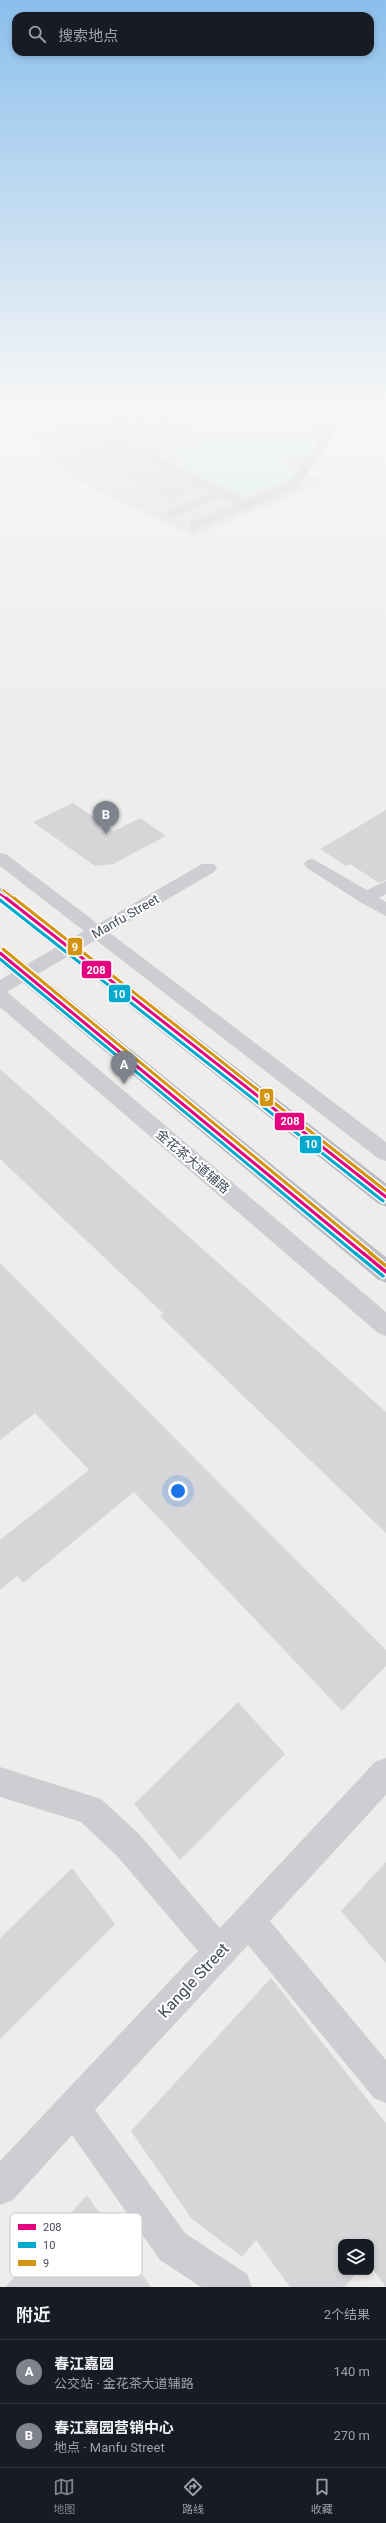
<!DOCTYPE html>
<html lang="zh">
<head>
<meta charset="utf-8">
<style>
  body { margin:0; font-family:Roboto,"Noto Sans SC",sans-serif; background:#20242c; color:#f1f3f6 }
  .controls { position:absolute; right:12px; bottom:12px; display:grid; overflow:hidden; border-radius:8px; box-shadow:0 2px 6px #0003 }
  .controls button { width:36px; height:36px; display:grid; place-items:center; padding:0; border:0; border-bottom:1px solid #363941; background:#171b24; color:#f1f3f6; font:20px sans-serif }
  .you { position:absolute; left:178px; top:1491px; width:14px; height:14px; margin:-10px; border:3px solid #fff; border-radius:50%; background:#1a73e8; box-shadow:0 0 0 6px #1a73e833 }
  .badge { display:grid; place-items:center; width:26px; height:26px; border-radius:50%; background:#7f838e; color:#fff; font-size:13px; font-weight:700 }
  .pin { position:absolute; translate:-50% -33px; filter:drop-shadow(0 1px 2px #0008) }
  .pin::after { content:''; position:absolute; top:21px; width:14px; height:12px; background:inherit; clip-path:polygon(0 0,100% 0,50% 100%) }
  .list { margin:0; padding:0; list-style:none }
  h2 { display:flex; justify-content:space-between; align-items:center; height:52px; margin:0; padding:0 16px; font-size:17px }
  h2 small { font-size:13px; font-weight:400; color:#9ea1a6 }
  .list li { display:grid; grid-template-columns:26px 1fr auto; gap:12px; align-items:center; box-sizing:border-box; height:64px; padding:0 16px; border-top:1px solid #363941 }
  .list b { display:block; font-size:15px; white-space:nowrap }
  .list p { margin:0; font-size:13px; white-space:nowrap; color:#9ea1a6 }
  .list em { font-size:13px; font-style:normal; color:#9ea1a6 }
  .icon { flex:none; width:22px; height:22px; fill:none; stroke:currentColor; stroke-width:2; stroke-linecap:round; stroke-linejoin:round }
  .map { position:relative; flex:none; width:386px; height:2287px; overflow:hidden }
  .search { position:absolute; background:#171b24; box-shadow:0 2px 6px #0003; left:12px; right:12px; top:12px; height:44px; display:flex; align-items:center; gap:10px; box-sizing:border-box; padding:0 14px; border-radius:12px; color:#9ea1a6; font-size:15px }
  .sheet { height:180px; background:#171b24 }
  nav { display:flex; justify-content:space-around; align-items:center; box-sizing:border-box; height:56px; border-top:1px solid #363941; background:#171b24; font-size:11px; color:#9ea1a6 }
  nav a { display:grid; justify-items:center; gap:2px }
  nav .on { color:#7f838e }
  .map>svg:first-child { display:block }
  .education { fill:#dfdedf }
  .green { fill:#cff0e2 }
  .building { fill:#d6d6d9 }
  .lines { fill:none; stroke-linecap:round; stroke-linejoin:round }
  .highway-casing { stroke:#b1b4bd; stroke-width:1 }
  .minor { fill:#cdced2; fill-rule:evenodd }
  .highway { fill:#bcbfc7; fill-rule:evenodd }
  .bus-1-far2-casing { stroke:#fff; stroke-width:4 }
  .bus-1-far1-casing { stroke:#fff; stroke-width:6 }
  .bus-1-casing { stroke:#fff; stroke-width:6 }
  .bus-2-far1-casing { stroke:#fff; stroke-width:6 }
  .bus-2-casing { stroke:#fff; stroke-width:6 }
  .bus-3-far2-casing { stroke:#fff; stroke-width:4 }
  .bus-3-far1-casing { stroke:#fff; stroke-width:6 }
  .bus-3-casing { stroke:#fff; stroke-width:6 }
  .bus-1-far2 { stroke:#e5007d; stroke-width:2 }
  .bus-1-far1 { stroke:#e5007d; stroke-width:3 }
  .bus-1 { stroke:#e5007d; stroke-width:3.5 }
  .bus-2-far1 { stroke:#00a9ce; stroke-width:3 }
  .bus-2 { stroke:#00a9ce; stroke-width:3.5 }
  .bus-3-far2 { stroke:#d39412; stroke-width:2 }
  .bus-3-far1 { stroke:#d39412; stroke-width:3 }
  .bus-3 { stroke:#d39412; stroke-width:3.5 }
  .labels { text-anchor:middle; stroke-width:4; stroke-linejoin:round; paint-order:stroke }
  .street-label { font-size:13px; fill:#434a5b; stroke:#fff }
  .near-street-label { font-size:16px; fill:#434a5b; stroke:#fff }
  .key { fill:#fff; stroke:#c7c9ce; stroke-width:1 }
  .key-label { font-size:11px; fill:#434a5b }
  .line-badge { stroke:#fff; stroke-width:1.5 }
  .badge-label { font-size:11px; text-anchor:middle; font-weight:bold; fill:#fff }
</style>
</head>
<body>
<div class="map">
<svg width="386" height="2287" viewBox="0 0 386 2287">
  <rect width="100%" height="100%" fill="#eeedec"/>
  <path class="education" d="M119 405H246L342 419 307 473 327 482 193 536 69 476 32 436Z"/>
  <path class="green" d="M220 406 256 408 308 430 320 439 310 454 276 459 294 467 285 470 297 476 246 496 183 466 189 463 169 454 211 438 175 421 183 418 192 422 197 413Z"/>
  <g class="building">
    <path d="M131 405H198L199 407 170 418 153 411 129 418 113 411Z"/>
    <path d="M99 415 114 424 94 431 93 437 201 490 171 502 137 485 142 483 42 434Z"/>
    <path d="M152 421 156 423 115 436 112 434Z"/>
    <path d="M176 424 202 436 153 454 128 442Z"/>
    <path d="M73 803 114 831 140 818 166 836 113 864 95 866 33 822Z"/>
    <path d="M386 810V880L379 883 350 864 346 866 320 849Z"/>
    <path d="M0 1069 386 1412V1533L160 1316 163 1313 0 1159Z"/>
    <path d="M0 1263 386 1650V1666L342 1711 134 1492 23 1583 17 1576 0 1590V1540L89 1470 35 1413 0 1440Z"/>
    <path d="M238 1702 285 1754 180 1860 134 1804Z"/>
    <path d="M386 1862V1963L341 1911Z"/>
    <path d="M72 1868 115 1924 0 2039V1938Z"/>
    <path d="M271 1978 386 2123V2287L371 2267V2242H341V2272H357L345 2287H290L256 2240 242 2257 191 2218 131 2131Z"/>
    <path d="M87 2195 151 2287H5L54 2232Z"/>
  </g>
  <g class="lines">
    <g class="highway-casing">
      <g id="highway">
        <path d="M0 888 6 890 386 1184V1206L378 1203 0 903Z"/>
        <path d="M0 947 7 949 386 1258V1282L378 1279 0 963Z"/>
      </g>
    </g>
    <g class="minor">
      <path d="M83 405H96L129 420 153 412 174 421V425L124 442 246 500 290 481 339 411 319 408 314 405H342L386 411V417L349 412 298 487 195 529 191 528 189 525 191 522 236 504 222 497 176 516H168L166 513 168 510 212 493 94 436V432L118 424ZM152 419 160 423 115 438 108 434Z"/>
      <path d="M0 853 6 854 98 924 202 864H214L217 868 214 872 110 933 386 1142V1161L379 1159 96 940 7 992 386 1312V1336L378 1333 0 1007V980L84 931 0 866Z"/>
      <path d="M313 859 367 890 386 881V894L379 898 386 902V916L360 902 307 868 304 864 307 860Z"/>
      <path d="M386 1758V1795L270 1921 386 2060V2103L374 2098 248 1945 95 2110 186 2234 247 2274 252 2287H201L160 2260 72 2135 13 2200 0 2205V2161L198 1951 117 1856 81 1822 0 1797V1767L101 1799 139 1834 220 1928 375 1762Z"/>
    </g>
    <use href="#highway" class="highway"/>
    <g class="bus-1-far2-casing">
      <path id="bus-1-far2" d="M0 894 7 899"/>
    </g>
    <g class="bus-1-far1-casing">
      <g id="bus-1-far1">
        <path d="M6 898 386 1197"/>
        <path d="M0 953 364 1254"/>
      </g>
    </g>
    <g class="bus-1-casing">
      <path id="bus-1" d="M363 1253 386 1272"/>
    </g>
    <g class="bus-2-far1-casing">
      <g id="bus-2-far1">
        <path d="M0 900 383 1201"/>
        <path d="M0 959 356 1254"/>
      </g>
    </g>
    <g class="bus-2-casing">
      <path id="bus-2" d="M355 1253 383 1276"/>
    </g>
    <g class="bus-3-far2-casing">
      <path id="bus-3-far2" d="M3 890 15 899"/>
    </g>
    <g class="bus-3-far1-casing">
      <g id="bus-3-far1">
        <path d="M14 898 386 1191"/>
        <path d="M3 949 372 1254"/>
      </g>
    </g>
    <g class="bus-3-casing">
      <path id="bus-3" d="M370 1253 386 1266"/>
    </g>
    <use href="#bus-1-far2" class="bus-1-far2"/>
    <use href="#bus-1-far1" class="bus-1-far1"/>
    <use href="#bus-1" class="bus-1"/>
    <use href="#bus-2-far1" class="bus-2-far1"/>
    <use href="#bus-2" class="bus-2"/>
    <use href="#bus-3-far2" class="bus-3-far2"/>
    <use href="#bus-3-far1" class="bus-3-far1"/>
    <use href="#bus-3" class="bus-3"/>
  </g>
  <linearGradient id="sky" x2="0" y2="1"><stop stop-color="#8bbfec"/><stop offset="0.56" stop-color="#f7f7f6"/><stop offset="1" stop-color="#f7f7f6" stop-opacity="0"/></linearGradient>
  <rect width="386" height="725" fill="url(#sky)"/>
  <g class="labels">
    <g class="street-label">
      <text transform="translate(125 916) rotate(-30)" y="5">Manfu Street</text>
      <text transform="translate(193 1161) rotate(40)" y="5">金花茶大道辅路</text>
    </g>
    <g class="near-street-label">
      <text transform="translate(193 1980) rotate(-47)" y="6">Kangle Street</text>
    </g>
  </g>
  <rect x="10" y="2213" width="132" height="64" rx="6" class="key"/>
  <rect x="18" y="2224" width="18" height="6" fill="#e5007d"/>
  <rect x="18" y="2242" width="18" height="6" fill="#00a9ce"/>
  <rect x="18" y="2260" width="18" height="6" fill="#d39412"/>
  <g class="key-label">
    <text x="43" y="2231">208</text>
    <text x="43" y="2249">10</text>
    <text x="43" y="2267">9</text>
  </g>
  <g class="line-badge">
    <rect x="67" y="937" width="16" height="19" rx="4" fill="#d39412"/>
    <rect x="81" y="960" width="31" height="19" rx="4" fill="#e5007d"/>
    <rect x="108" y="984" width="23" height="19" rx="4" fill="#00a9ce"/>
    <rect x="259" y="1088" width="15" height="19" rx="4" fill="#d39412"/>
    <rect x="274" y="1112" width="31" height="19" rx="4" fill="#e5007d"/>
    <rect x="299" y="1135" width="23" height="19" rx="4" fill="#00a9ce"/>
  </g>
  <g class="badge-label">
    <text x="75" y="951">9</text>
    <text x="96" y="974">208</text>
    <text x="119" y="998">10</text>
    <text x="267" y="1101">9</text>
    <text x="290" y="1125">208</text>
    <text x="311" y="1148">10</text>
  </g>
</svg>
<div class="controls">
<button><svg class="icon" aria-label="layers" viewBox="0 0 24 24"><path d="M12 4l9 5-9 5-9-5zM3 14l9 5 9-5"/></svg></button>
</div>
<div class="you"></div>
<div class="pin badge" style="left:124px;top:1084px">A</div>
<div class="pin badge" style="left:106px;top:834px">B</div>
<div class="search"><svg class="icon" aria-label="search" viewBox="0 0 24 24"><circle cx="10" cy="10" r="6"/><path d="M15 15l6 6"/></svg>搜索地点</div>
</div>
<section class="sheet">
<h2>附近<small>2个结果</small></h2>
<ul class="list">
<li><span class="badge">A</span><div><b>春江嘉园</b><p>公交站 · 金花茶大道辅路</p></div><em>140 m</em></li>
<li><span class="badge">B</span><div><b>春江嘉园营销中心</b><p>地点 · Manfu Street</p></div><em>270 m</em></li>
</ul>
</section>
<nav>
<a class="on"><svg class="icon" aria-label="map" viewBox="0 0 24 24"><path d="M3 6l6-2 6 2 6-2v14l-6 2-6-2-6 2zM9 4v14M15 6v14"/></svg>地图</a>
<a><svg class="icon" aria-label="directions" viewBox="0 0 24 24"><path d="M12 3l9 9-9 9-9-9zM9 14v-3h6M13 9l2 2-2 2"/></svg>路线</a>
<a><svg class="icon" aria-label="saved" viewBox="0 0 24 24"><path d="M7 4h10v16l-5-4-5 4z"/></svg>收藏</a>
</nav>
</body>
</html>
